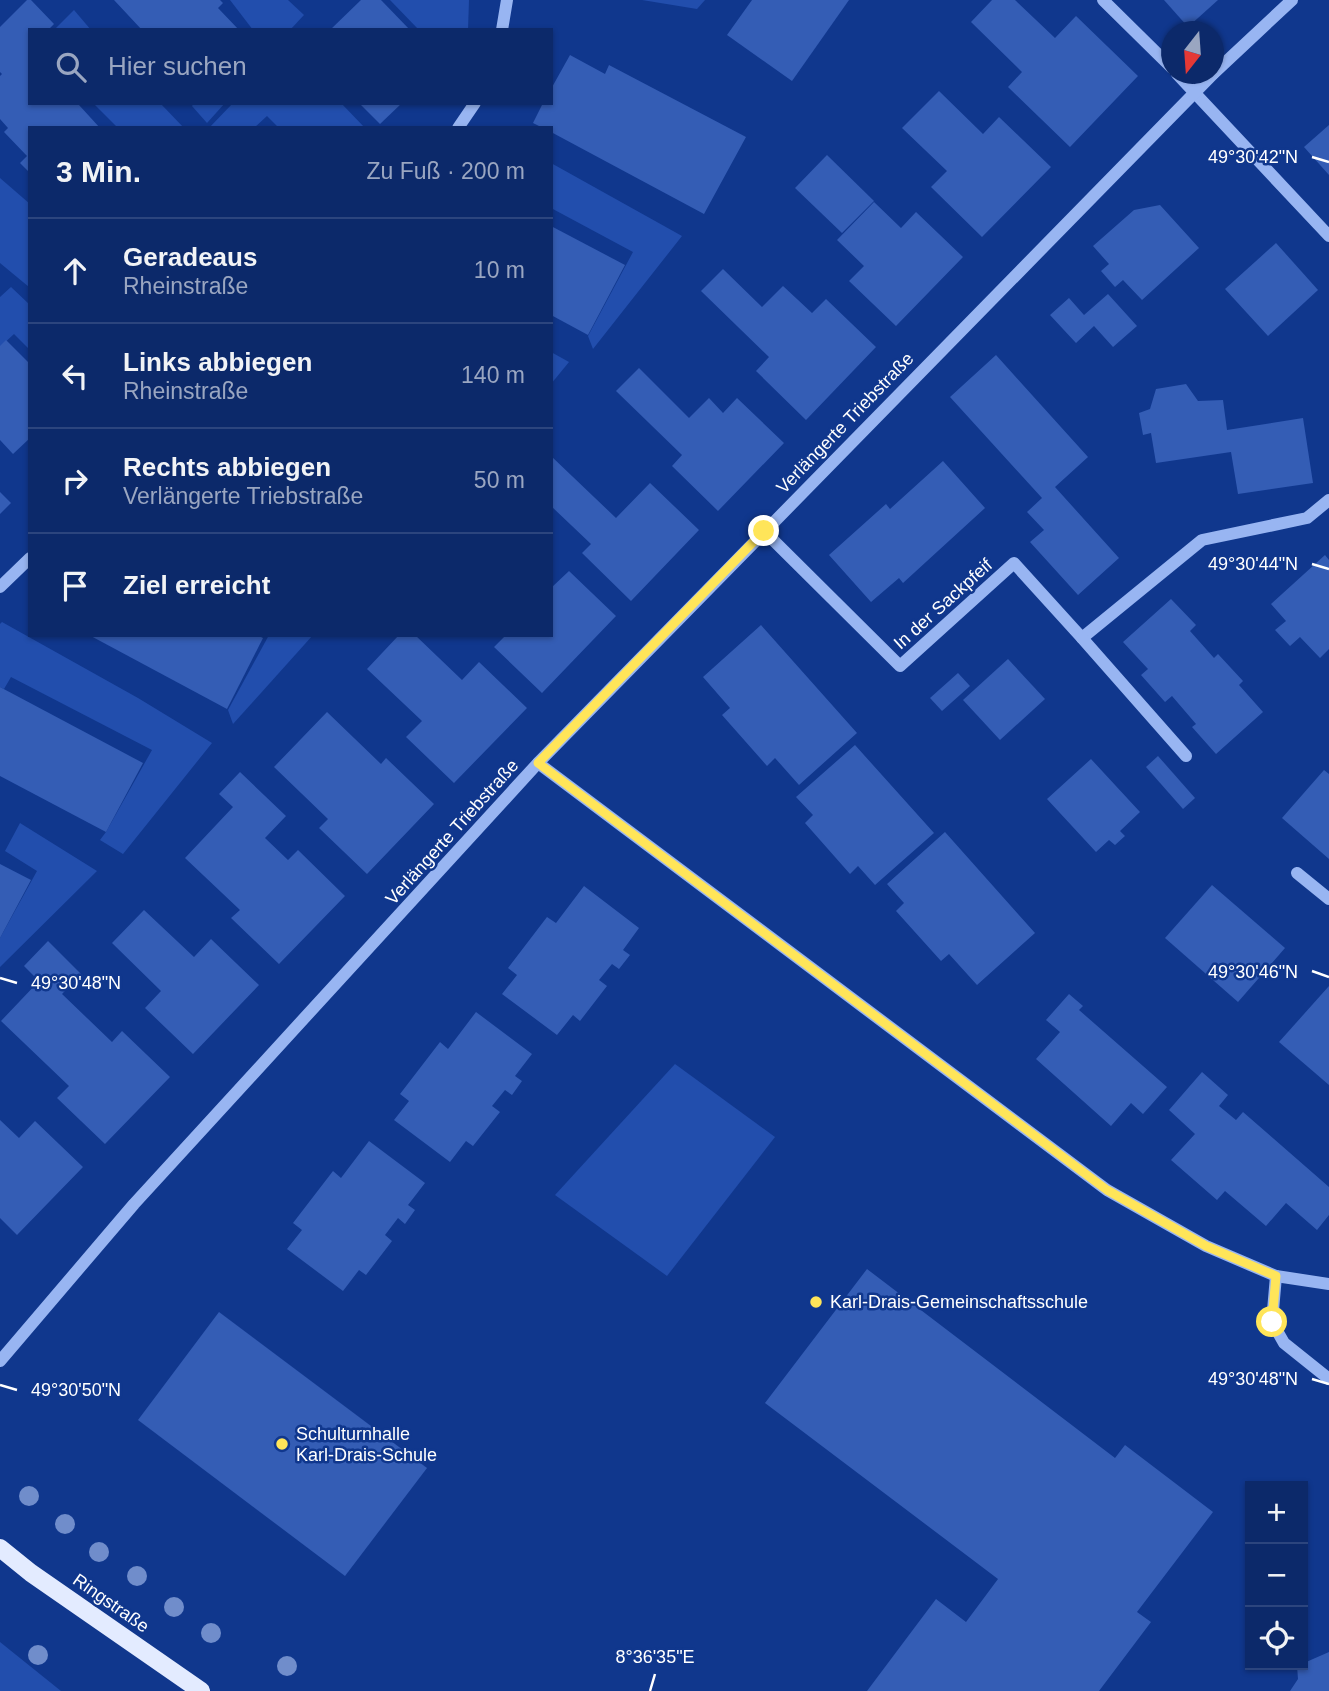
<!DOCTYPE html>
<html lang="de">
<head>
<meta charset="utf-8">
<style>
  body { margin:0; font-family:Helvetica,sans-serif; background:#153170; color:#f1f3f6 }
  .controls { position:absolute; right:21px; bottom:21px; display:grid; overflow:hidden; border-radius:0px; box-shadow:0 2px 5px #0004 }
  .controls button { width:63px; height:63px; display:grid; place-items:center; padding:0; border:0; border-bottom:2px solid #2c457e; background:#0c296a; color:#f1f3f6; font:35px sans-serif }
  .compass { position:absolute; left:1161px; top:21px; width:63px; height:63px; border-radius:50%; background:#0c296a; box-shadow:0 2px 5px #0004; rotate:197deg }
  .stop { position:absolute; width:21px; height:21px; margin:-16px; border:5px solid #ffe559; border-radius:50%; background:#fff }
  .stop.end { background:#ffe559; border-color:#fff; box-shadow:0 2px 7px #0008 }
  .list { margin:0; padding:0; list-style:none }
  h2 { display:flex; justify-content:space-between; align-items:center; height:91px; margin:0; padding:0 28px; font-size:30px }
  h2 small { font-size:23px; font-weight:400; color:#9aa6c1 }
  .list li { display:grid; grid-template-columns:46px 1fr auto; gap:21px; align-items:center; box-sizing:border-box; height:105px; padding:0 28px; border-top:2px solid #2c457e }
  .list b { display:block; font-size:26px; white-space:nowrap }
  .list p { margin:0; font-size:23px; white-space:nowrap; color:#9aa6c1 }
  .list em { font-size:23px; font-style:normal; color:#9aa6c1 }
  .icon { flex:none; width:38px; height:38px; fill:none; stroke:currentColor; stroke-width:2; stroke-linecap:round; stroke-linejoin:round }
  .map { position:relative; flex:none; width:1329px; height:1691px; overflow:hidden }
  .search { position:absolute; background:#0c296a; box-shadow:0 2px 5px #0004; left:28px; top:28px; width:525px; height:77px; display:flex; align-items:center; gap:18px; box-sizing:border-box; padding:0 24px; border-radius:0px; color:#9aa6c1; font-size:26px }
  .panel { position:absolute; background:#0c296a; box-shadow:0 2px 5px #0004; left:28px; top:126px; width:525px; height:511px; border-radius:0px }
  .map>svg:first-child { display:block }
  .green { fill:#224ead }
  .building { fill:#345db5 }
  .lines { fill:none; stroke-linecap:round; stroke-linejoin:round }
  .minor { stroke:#98b5f2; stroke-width:12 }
  .major { stroke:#e3ebff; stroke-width:18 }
  .tree { fill:#708dcb }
  .route { stroke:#ffe559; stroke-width:9 }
  .ticks { fill:none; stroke:#fff; stroke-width:2.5 }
  .poi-dot { fill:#ffe559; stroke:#10378d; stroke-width:2.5 }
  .labels { text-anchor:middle; stroke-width:5; stroke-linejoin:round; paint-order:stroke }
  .street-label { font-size:18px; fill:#fff; stroke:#10378d }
  .poi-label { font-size:18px; fill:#fff; stroke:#10378d; text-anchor:start }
  .ticks-label { font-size:18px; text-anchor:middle; fill:#fff; stroke:#10378d; stroke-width:5; stroke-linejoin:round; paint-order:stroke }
</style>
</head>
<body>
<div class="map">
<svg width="1329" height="1691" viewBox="0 0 1329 1691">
  <rect width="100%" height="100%" fill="#10378d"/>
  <g class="green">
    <path d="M230 0H288L304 15 290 30H253Z"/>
    <path d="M390 0H469L468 30H419Z"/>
    <path d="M642 0H705L697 9Z"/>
    <path d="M74 10 91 30H54Z"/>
    <path d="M93 103H160L184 128H118Z"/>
    <path d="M194 103H225L207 123 192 106Z"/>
    <path d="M233 103H341L365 128H279L267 116 254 128H209Z"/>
    <path d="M551 163 682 236 593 349 588 336 633 252 551 208Z"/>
    <path d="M0 178 30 204 29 287 0 263Z"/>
    <path d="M11 287 30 305V350L14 334 0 347V297Z"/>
    <path d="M551 352 569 362 551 384Z"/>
    <path d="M2 622 138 698 212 743 123 854 100 840 106 832 152 750 11 677 4 689 0 687V624Z"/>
    <path d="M269 635H313L233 724 228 710Z"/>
    <path d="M20 823 97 871 0 967V938L37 871 5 851Z"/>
    <path d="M675 1064 775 1137 667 1276 555 1195Z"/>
    <path d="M0 1642 61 1691H0Z"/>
  </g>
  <g class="building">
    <path d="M27 0H31L54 24 48 30H30V103H81L79 105 100 128H30V173L20 163 27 156 4 132 8 128 0 119V76L2 74 0 72V27Z"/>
    <path d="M114 0H220L223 3 218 8 239 30H142Z"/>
    <path d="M361 0H381L410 30H330Z"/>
    <path d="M752 0H849L792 81 727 35Z"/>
    <path d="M992 0H1015L1055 38 1076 16 1138 76 1070 147 1008 87 1022 72 971 22Z"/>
    <path d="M1164 0H1218L1188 27Z"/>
    <path d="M570 55 605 74 609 65 746 137 704 214 551 132V128H543L533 123 543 103H551V89Z"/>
    <path d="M939 91 983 134 999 117 1051 167 982 237 931 187 947 171 902 128Z"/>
    <path d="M359 103H402L380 124Z"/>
    <path d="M1329 125V175L1304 147Z"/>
    <path d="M827 155 874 201 842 233 795 188Z"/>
    <path d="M874 202 901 228 916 212 963 257 896 326 849 281 864 266 837 240Z"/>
    <path d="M1160 205 1199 248 1142 300 1123 280 1115 287 1101 271 1109 264 1093 246 1134 210Z"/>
    <path d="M551 226 625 265 588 335 551 315Z"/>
    <path d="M1276 243 1318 290 1268 336 1225 289Z"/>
    <path d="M723 269 762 307 783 286 812 313 826 299 876 347 806 420 756 371 769 357 701 291Z"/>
    <path d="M1108 294 1137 326 1113 347 1094 326 1076 343 1050 315 1069 298 1084 315Z"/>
    <path d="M6 340 30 364V438L13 454 0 440V346Z"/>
    <path d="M996 355 1088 457 1055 487 1119 558 1078 595 1030 542 1044 530 1027 512 1042 498 950 397Z"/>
    <path d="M639 368 689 418 709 398 723 413 737 398 784 443 718 511 672 466 682 455 616 391Z"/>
    <path d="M1186 384 1198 401 1223 400 1227 430 1303 418 1313 483 1238 494 1231 452 1156 463 1151 433 1143 435 1139 413 1150 409 1156 389Z"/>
    <path d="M551 456 616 518 650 483 699 530 631 601 582 553 591 544 551 506Z"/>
    <path d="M943 461 985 508 903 583 899 578 871 602 829 555 886 504 890 509Z"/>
    <path d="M0 492 11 503 0 514Z"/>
    <path d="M1325 555 1329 560V649L1320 658 1300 637 1290 646 1275 630 1286 621 1271 604Z"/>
    <path d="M569 571 616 616 542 693 494 647 506 635H551V588Z"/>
    <path d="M1171 599 1196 625 1190 631 1214 658 1218 654 1243 681 1239 685 1263 712 1216 754 1192 727 1196 724 1172 696 1165 702 1141 675 1148 669 1123 642Z"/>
    <path d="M761 625 857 733 799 785 775 758 767 766 722 715 730 708 703 677Z"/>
    <path d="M89 635H257L263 638 227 709Z"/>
    <path d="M399 635H415L462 680 479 662 527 708 454 783 406 737 422 721 367 669Z"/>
    <path d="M1008 659 1045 699 1000 740 963 700Z"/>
    <path d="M958 673 970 686 942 711 930 698Z"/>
    <path d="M0 687 143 763 106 832 0 776Z"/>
    <path d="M327 712 381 764 386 758 434 804 367 874 319 828 328 819 274 767Z"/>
    <path d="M855 745 934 833 875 885 858 866 850 874 805 823 813 815 796 797Z"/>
    <path d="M1158 756 1195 798 1183 809 1146 767Z"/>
    <path d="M1091 759 1140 812 1120 831 1125 836 1115 845 1109 840 1096 852 1047 799Z"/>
    <path d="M1324 770 1329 774V859L1282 818Z"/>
    <path d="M240 772 286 816 265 838 288 860 298 850 345 896 279 964 231 918 240 910 185 858 233 807 219 794Z"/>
    <path d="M945 832 1035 933 977 985 949 954 941 961 896 911 904 903 887 884Z"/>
    <path d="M0 864 31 880 0 938Z"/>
    <path d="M1212 885 1285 948 1238 1002 1165 938Z"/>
    <path d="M584 886 639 928 623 950 630 955 619 969 612 964 599 980 607 986 580 1021 573 1015 557 1035 502 994 517 975 508 968 547 917 556 923Z"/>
    <path d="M144 910 194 957 211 939 259 985 193 1054 145 1008 161 991 112 943Z"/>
    <path d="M48 941 81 974 62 994 112 1042 122 1031 170 1077 105 1144 57 1098 69 1086 1 1021 39 981 24 966Z"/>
    <path d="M1329 986V1085L1279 1042Z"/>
    <path d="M1069 994 1083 1006 1079 1010 1167 1087 1143 1114 1131 1103 1111 1126 1036 1059 1060 1032 1046 1020Z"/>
    <path d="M476 1012 532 1054 515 1076 522 1081 512 1095 505 1090 492 1106 500 1112 473 1146 466 1141 450 1162 394 1120 409 1101 400 1094 440 1042 448 1049Z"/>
    <path d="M1202 1072 1228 1095 1219 1106 1236 1120 1243 1112 1329 1187V1215L1317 1230 1286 1203 1266 1226 1225 1191 1217 1200 1171 1160 1195 1134 1169 1110Z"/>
    <path d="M0 1120 19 1138 35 1121 83 1167 17 1235 0 1218Z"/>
    <path d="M369 1141 425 1183 408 1205 415 1210 405 1224 398 1218 385 1235 392 1241 366 1275 359 1270 343 1291 287 1249 302 1230 293 1223 333 1171 341 1178Z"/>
    <path d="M867 1269 1115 1458 1125 1445 1213 1512 1137 1612 1151 1622 1099 1691H867L936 1599 966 1622 998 1579 765 1403Z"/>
    <path d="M219 1312 427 1468 345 1576 138 1420Z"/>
    <path d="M1329 1652V1691H1290L1298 1679 1297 1666Z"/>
  </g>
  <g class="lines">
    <g class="minor">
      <path d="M1103 0 1172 68"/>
      <path d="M502 30 507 0"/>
      <path d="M1214 73 1292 0"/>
      <path d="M1177 74 1329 236"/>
      <path d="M458 128 475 103"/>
      <path d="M764 531 900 666 1014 563 1082 638 1202 540 1307 518 1329 500"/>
      <path d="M0 587 30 558"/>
      <path d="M1082 638 1186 756"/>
      <path d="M538 763 1107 1190 1206 1246 1276 1276 1329 1284"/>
      <path d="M1297 873 1329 899"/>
      <path d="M1276 1276 1272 1322 1284 1343 1329 1379"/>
      <path d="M0 1361 134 1204 538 763 1213 74"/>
    </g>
    <path class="major" d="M0 1548 31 1573 201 1691"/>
  </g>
  <g class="tree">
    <circle cx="29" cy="1496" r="10"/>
    <circle cx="65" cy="1524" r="10"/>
    <circle cx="99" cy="1552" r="10"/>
    <circle cx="137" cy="1576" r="10"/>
    <circle cx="174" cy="1607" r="10"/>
    <circle cx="211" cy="1633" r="10"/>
    <circle cx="38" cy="1655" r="10"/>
    <circle cx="287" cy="1666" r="10"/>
  </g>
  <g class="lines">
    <path class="route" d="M764 531 538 763 1107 1190 1206 1246 1276 1276 1272 1322"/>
  </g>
  <path class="ticks" d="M1312 157 1329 162M1312 564 1329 569M1312 971 1329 977M0 978 17 983M1312 1379 1329 1384M0 1385 17 1390M650 1691 655 1674"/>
  <g class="poi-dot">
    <circle cx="816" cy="1302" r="7"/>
    <circle cx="282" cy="1444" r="7"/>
  </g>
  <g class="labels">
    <g class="street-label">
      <text transform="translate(845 423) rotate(-46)" y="6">Verlängerte Triebstraße</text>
      <text transform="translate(943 604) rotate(-42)" y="6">In der Sackpfeif</text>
      <text transform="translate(452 832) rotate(-48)" y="6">Verlängerte Triebstraße</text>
      <text transform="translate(111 1603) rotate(35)" y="6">Ringstraße</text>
    </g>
    <g class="poi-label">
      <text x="830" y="1308">Karl-Drais-Gemeinschaftsschule</text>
      <text x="296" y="1440">Schulturnhalle<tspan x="296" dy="21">Karl-Drais-Schule</tspan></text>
    </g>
  </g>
  <g class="ticks-label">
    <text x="1253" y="163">49°30'42"N</text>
    <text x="1253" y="570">49°30'44"N</text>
    <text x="1253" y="978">49°30'46"N</text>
    <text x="76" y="989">49°30'48"N</text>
    <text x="1253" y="1385">49°30'48"N</text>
    <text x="76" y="1396">49°30'50"N</text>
    <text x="655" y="1663">8°36'35"E</text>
  </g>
</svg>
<div class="controls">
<button>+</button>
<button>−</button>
<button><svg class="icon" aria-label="locate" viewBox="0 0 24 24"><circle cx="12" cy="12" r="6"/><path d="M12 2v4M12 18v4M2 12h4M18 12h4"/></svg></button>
</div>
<svg class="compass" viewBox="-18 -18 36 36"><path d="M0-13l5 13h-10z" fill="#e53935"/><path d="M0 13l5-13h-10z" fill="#9aa6c1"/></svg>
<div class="stop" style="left:1272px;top:1322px"></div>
<div class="stop end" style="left:764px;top:531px"></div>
<div class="search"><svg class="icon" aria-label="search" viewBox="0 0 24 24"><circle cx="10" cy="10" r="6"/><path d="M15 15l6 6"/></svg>Hier suchen</div>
<section class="panel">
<h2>3 Min.<small>Zu Fuß · 200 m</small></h2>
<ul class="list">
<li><svg class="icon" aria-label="ahead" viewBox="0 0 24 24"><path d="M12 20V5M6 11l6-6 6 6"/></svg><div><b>Geradeaus</b><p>Rheinstraße</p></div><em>10 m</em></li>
<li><svg class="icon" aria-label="left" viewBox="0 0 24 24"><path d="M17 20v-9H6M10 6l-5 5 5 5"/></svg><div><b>Links abbiegen</b><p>Rheinstraße</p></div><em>140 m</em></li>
<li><svg class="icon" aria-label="right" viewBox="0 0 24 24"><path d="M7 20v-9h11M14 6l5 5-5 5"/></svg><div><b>Rechts abbiegen</b><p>Verlängerte Triebstraße</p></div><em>50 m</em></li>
<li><svg class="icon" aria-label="arrive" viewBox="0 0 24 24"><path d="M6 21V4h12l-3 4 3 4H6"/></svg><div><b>Ziel erreicht</b></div></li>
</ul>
</section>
</div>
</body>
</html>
